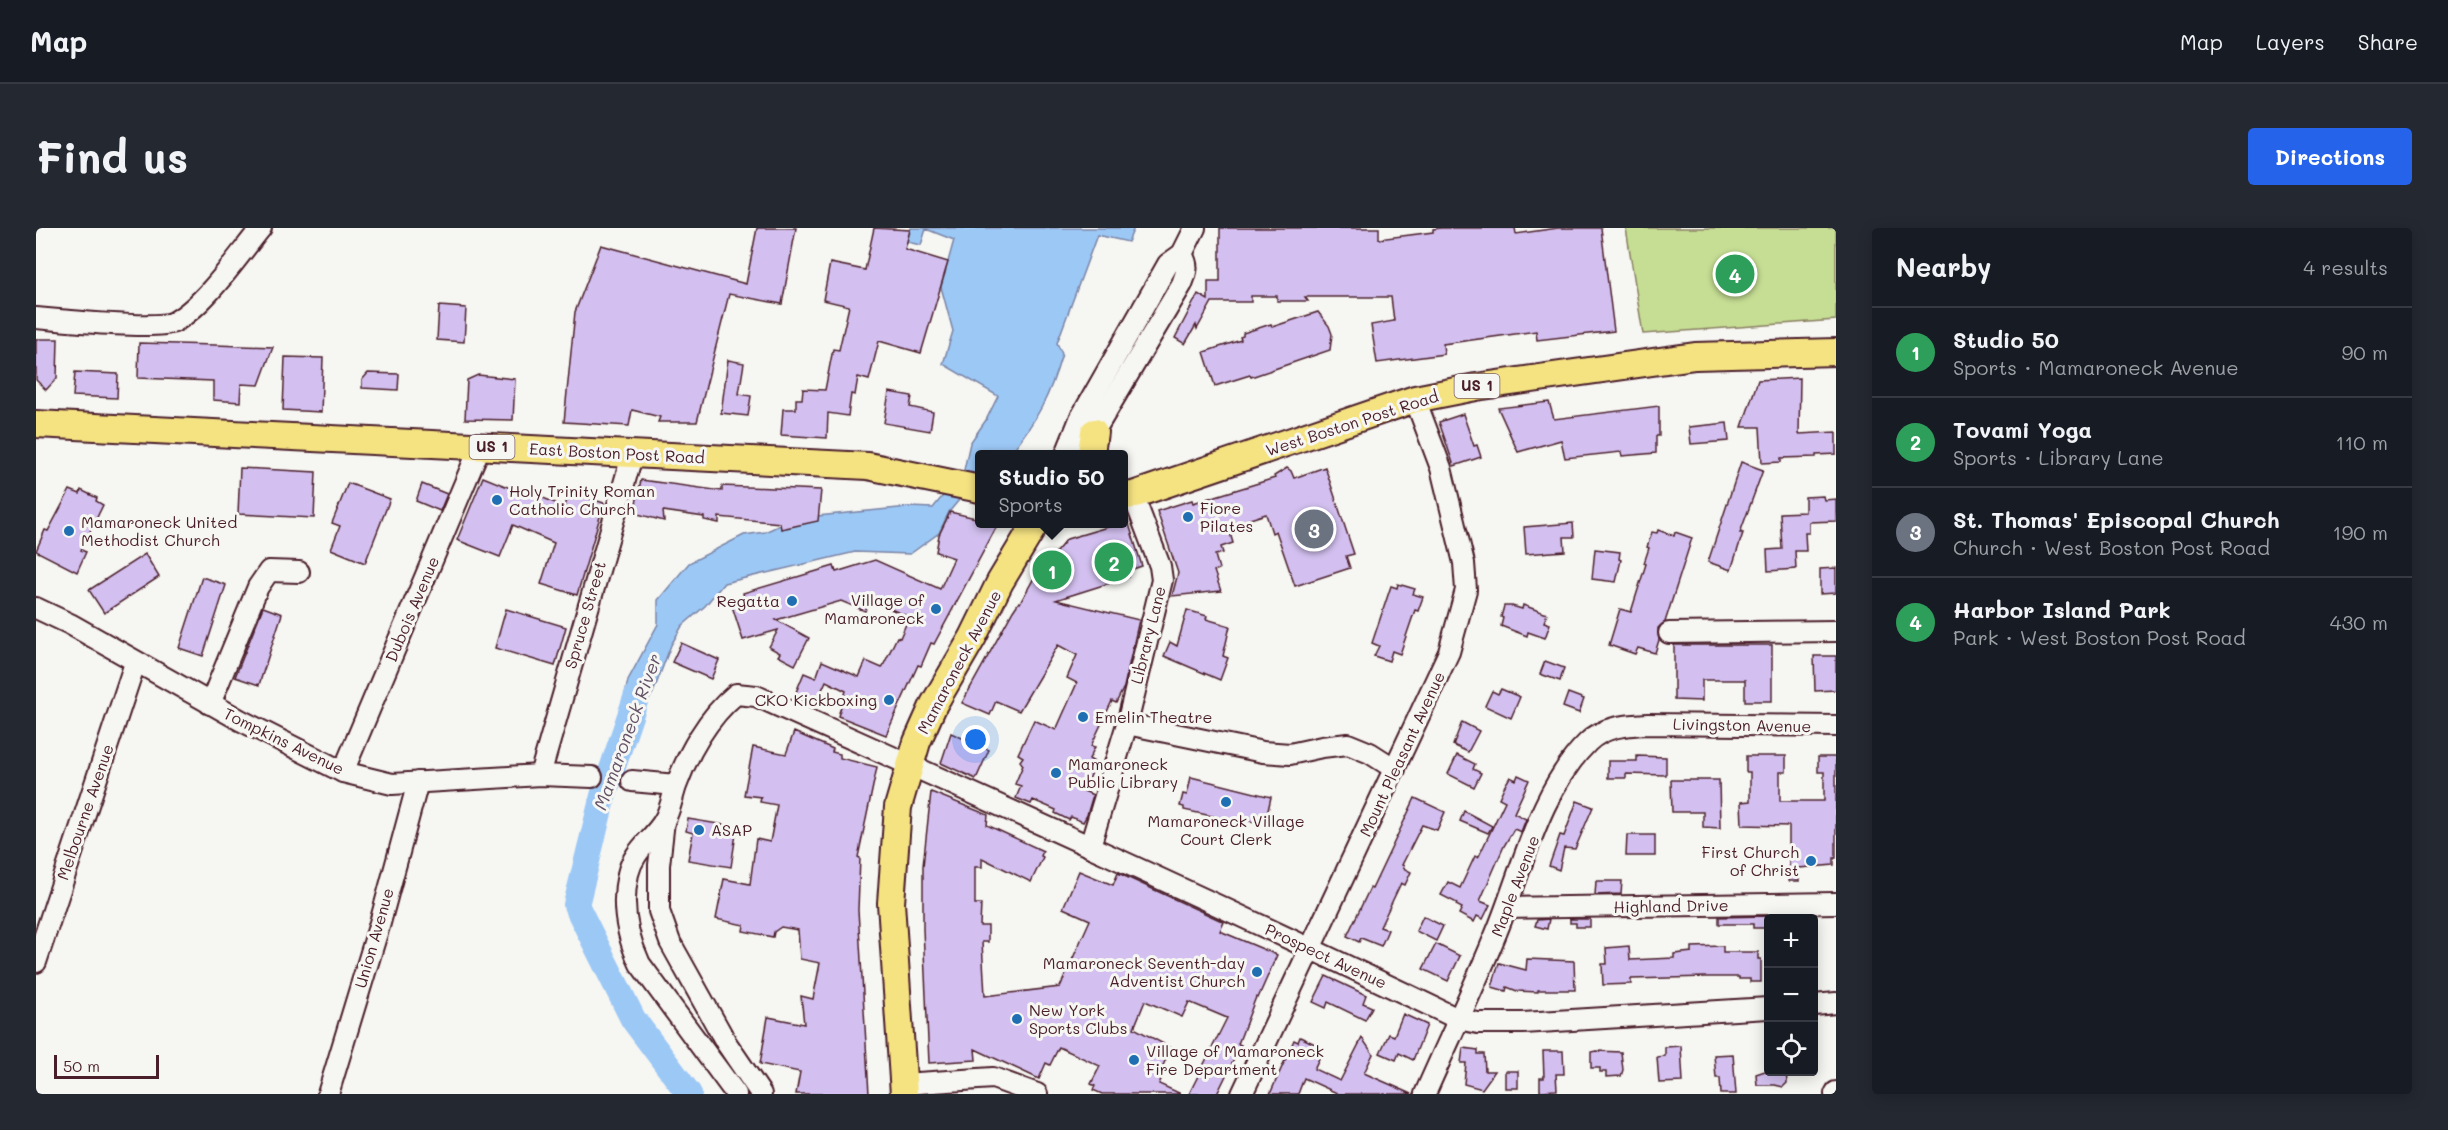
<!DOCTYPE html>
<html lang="en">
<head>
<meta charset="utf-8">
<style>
  body { margin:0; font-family:Mali,sans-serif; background:#242831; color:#f1f3f6 }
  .controls { position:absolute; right:18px; bottom:18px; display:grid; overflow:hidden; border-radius:6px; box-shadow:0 3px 15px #0003 }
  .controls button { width:54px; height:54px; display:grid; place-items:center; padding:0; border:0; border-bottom:2px solid #363941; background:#171b24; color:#f1f3f6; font:30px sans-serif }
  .scale { position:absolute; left:18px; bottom:15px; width:105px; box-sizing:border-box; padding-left:6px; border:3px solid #4a1f2b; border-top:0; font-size:16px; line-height:21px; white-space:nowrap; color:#4a1f2b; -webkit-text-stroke:4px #f6f6f2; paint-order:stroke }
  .you { position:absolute; left:940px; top:512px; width:21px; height:21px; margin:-15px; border:4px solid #fff; border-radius:50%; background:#1a73e8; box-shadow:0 0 0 9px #1a73e833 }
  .badge { display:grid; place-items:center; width:39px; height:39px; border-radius:50%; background:#2563eb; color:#fff; font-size:20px; font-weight:700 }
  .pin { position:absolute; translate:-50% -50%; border:3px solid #fff; box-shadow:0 2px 6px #0006 }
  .popup { position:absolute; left:939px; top:222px; width:153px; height:78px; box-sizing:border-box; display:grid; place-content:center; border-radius:6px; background:#171b24; filter:drop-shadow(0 2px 4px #0005); font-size:20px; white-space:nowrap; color:#9ea1a6 }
  .popup b { font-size:22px; color:#f1f3f6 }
  .popup::after { content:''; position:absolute; left:50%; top:100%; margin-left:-12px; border:12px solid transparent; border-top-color:#171b24 }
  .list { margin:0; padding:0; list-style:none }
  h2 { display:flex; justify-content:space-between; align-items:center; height:78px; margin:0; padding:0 24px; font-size:26px }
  h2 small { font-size:20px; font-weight:400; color:#9ea1a6 }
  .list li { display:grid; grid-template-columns:39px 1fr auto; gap:18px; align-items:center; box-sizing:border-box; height:90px; padding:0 24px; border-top:2px solid #363941 }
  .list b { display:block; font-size:22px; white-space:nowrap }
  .list p { margin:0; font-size:20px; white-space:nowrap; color:#9ea1a6 }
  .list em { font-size:20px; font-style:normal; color:#9ea1a6 }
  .icon { flex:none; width:33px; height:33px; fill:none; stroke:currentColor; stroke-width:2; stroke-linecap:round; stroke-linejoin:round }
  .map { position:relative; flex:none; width:1800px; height:866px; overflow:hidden; border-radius:6px }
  header { display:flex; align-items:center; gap:36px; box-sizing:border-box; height:84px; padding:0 30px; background:#171b24; border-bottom:2px solid #363941 }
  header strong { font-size:28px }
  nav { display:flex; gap:33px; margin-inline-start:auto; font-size:21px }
  .intro { display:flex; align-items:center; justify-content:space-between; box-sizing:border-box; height:144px; padding:0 36px }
  h1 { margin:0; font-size:42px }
  .button { padding:15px 27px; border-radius:6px; background:#2563eb; color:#fff; font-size:21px; font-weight:700 }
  main { display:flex; gap:36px; padding:0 36px }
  aside { flex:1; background:#171b24; border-radius:6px; box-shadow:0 3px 15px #0003 }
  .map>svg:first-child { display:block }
  .green { fill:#c6de94; stroke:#887e60; stroke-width:1.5 }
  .water { fill:#9cc8f6; stroke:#7b84a5; stroke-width:1.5 }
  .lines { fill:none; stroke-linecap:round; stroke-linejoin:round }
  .river { stroke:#9cc8f6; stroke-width:26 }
  .building { fill:#d3c0f0; stroke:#4a1f2b; stroke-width:1.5 }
  .minor-casing { stroke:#4a1f2b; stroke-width:24 }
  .major-casing { stroke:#4a1f2b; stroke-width:30 }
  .minor { stroke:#f6f6f2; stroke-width:20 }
  .major { stroke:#f5e382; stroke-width:26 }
  .poi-dot { fill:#1f6fb2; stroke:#f6f6f2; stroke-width:2 }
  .labels { text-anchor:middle; stroke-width:6; stroke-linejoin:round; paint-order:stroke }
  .shield { fill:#f6f6f2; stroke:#7e6067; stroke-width:1.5 }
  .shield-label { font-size:15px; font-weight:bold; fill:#4a1f2b }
  .street-label { font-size:16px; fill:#4a1f2b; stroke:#f6f6f2 }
  .poi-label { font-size:16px; fill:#4a1f2b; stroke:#f6f6f2; text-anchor:start }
  .water-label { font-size:18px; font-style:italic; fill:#635268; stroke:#f6f6f2 }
</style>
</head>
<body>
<header>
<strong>Map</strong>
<nav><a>Map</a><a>Layers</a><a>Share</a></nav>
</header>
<div class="intro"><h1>Find us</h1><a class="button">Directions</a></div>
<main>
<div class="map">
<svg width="1800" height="866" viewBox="0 0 1800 866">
  <rect width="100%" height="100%" fill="#f6f6f2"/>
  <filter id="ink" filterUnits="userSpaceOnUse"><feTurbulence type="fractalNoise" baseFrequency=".0167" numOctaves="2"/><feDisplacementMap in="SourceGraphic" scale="12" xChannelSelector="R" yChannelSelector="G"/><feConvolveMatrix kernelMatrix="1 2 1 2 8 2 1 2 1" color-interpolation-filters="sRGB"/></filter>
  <g filter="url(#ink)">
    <path class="green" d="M1590 0H1800V92L1607 106Z"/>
    <path class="water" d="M875 0H1098L1092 14 1061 7 1021 115 1026 126C1013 170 1002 190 974 226H944V247L913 284 903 305 874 326 819 324 688 355 669 378 646 398 635 417 617 465 596 498 582 500 592 452 622 396V372L653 335 708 307 729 304 744 297 781 288 873 279 897 280 928 242 934 215 950 192 962 168 907 136 917 103 905 59 918 12 890 1 885 17 871 14Z"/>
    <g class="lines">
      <path class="river" d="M601 467 567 568 540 677 597 791 653 866"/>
    </g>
    <g class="building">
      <path d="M721 0H760L746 76 693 66 661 194H622L624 189 596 182 593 198 528 194 539 84 565 17 710 56Z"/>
      <path d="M838 0 874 2 869 21 912 34 885 125 843 113 833 152 822 149 819 167 815 166 812 188 792 185 791 210 745 207 747 181H760V171H766L767 161 789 162 797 121 803 122 813 78 787 72 794 35 829 42Z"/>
      <path d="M1184 0H1343V11L1397 4V1L1405 0H1479L1480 6 1522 0H1565L1578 103 1501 112 1500 103 1407 116 1408 126 1341 135 1335 97 1358 93 1355 69H1269L1272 73H1241V68H1215V74H1176L1161 101 1160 97 1149 116 1139 110 1162 66 1172 72V53H1184Z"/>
      <path d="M403 78 430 80 428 114 401 112Z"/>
      <path d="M1282 84 1293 98 1296 106 1294 122 1215 149 1214 147 1179 158 1168 124 1205 112 1204 109 1207 108V105L1235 96 1236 99Z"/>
      <path d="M0 111H22L21 150 10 162 0 152Z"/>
      <path d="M103 115 179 117 237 119 223 157 205 156 204 174 177 172V153L102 150Z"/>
      <path d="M249 129 287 130 285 184 247 182Z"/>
      <path d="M692 132 708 135 703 166 715 168 712 188 685 185Z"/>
      <path d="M39 144 82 146 81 170 37 168Z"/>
      <path d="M332 145 363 146 362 162 326 160V152Z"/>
      <path d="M442 147 479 151 477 192 429 191 431 152Z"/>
      <path d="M1764 150 1763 206 1800 204V226L1780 227V229L1745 230V234L1726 235 1724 199H1706L1722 152Z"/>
      <path d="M853 164 876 168 874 179 897 184 894 203 848 195Z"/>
      <path d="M1513 174 1518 191 1623 178V208H1620V225L1586 228 1585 224 1529 230 1525 212 1482 224 1462 180Z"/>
      <path d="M1427 186 1438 218 1441 217 1445 229 1418 238 1403 194Z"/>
      <path d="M1691 195 1693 213 1655 216 1653 199Z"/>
      <path d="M1705 234 1727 242 1704 305H1707L1695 342 1672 334Z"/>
      <path d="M1289 239 1318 326 1310 328 1314 340 1259 358 1240 303 1236 305 1230 286 1192 298 1197 315 1185 319 1187 325 1179 327 1183 341 1178 343 1185 363 1136 368 1142 345 1121 283 1156 272 1157 275 1239 250 1238 248 1251 240 1255 243 1258 250Z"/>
      <path d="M204 240 280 244 278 290 202 286Z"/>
      <path d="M447 249 494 268 495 265 529 279 533 264 568 275 541 367 505 356 518 315 477 297 464 329 421 312Z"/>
      <path d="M605 252 686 263V258L785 262 782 293 745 301 744 295 683 289V295L668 292V289L627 283 628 293 598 285Z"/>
      <path d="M312 255 354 271 329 335 295 321 304 298 296 295Z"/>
      <path d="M386 256 411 266 404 283 380 273Z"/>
      <path d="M34 262 44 266 45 262 61 270 60 273 67 277 45 322 50 324 41 344 0 323 9 302 12 303Z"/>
      <path d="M1787 268 1788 272 1800 271V293L1773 294V305H1769L1770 323H1759L1760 341 1732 343 1731 322 1746 321 1744 285 1769 284V269Z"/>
      <path d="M914 284 944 291V296H962L898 416 895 415 885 438 882 437 850 507 802 488 810 463 790 453 778 480 758 469 768 445 780 450 786 433 823 449 830 433 846 440 861 409 864 410 873 389 834 372 829 383 805 373 740 392 773 410 759 437 742 428 744 425 733 419 742 402 707 412 696 378 709 374 707 365 798 338 800 344 839 332 904 361 918 330 900 324 903 307Z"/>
      <path d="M1092 293 1106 338 1091 343 1093 349 1020 372 1103 392 1088 459 1080 475 1076 473 1055 518 1059 519 1053 531 1060 535 1048 563 1057 567 1051 587 1047 594 1035 589 1033 592 1019 585 1020 582 997 572 995 576 980 570 985 558 979 556 987 537 984 533 987 529 982 526 998 492 1020 502 1041 455 1031 450 1041 427 1022 417 983 483 960 473 954 487 926 475 977 383 983 374 984 375 998 350 1031 311Z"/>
      <path d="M1537 295 1538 309H1528L1529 323 1490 326 1488 299Z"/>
      <path d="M1622 302 1638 308 1639 304 1656 310 1629 394 1622 400 1623 412 1619 425 1602 420 1599 426 1573 417 1584 381 1595 384 1610 336 1608 335 1613 320 1611 319 1616 304 1621 305Z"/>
      <path d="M1559 321 1584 324 1583 331 1585 332 1580 354 1556 351Z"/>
      <path d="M109 326 123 349 68 385 53 362Z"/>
      <path d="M1800 340V365L1784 366V341Z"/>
      <path d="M166 349 190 357 167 428 143 420Z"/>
      <path d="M1362 356 1379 361 1377 366 1387 369 1382 383 1379 382 1364 426 1356 423 1353 433 1338 428 1343 418 1336 415 1355 358 1361 360Z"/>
      <path d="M1487 377 1511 386 1508 394 1514 396 1509 410 1492 404 1491 408 1465 398 1467 390 1465 389 1468 378H1476L1486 381Z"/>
      <path d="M227 379 246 386 223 457 199 449Z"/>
      <path d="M470 381 530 399 519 438 459 420Z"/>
      <path d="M1151 382 1171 388 1170 391 1194 398 1187 428 1192 430 1184 452 1128 428 1134 414 1141 418Z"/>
      <path d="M645 415 683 432 675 451 636 434Z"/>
      <path d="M1638 417H1736V473H1709V452H1666V473L1638 472Z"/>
      <path d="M1778 428H1800V462L1779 463Z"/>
      <path d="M1509 433 1528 440 1524 453 1504 446Z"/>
      <path d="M1465 461 1484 469 1475 490 1449 478 1456 463 1462 466Z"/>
      <path d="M1532 465 1548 471 1543 485 1527 479Z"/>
      <path d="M1426 494 1443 503 1432 524 1417 517Z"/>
      <path d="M758 504 797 521 796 524 804 526V530L841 539 822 629 824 630 822 682 833 866H760L764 844 724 836 732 789 768 796 765 768 777 771 784 735 764 731 762 702 745 699 738 704 737 709 707 703 708 697 680 691 688 651 714 656 720 611 734 614 741 577 724 574 725 569 708 567 717 519 750 526Z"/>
      <path d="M915 505 953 522 940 551 905 535Z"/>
      <path d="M1421 527 1439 536 1437 541 1445 545 1438 559 1412 546Z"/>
      <path d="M1601 528 1630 529V547L1590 546V550H1572V533H1601Z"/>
      <path d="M1710 528H1750V544H1744V573H1788V544H1782V529H1800V630H1798V637L1763 640V653H1753V598L1706 597 1705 574 1714 573V544H1710Z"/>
      <path d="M1482 547 1493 552 1478 585 1490 591 1485 604 1478 601 1468 618 1444 673 1454 677 1447 691 1441 688 1438 694 1423 686 1426 680 1420 677 1421 675 1405 667 1412 654 1424 660 1439 628 1442 630 1469 573 1463 570 1468 559 1474 549 1480 552Z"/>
      <path d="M1155 549 1235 569 1229 596 1204 591 1203 594 1148 582V579L1144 578 1147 566 1151 567Z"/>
      <path d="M1635 552H1683L1684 600 1667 599V584H1636Z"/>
      <path d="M895 564 952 587 951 597 1007 623 1005 628 1007 629 995 654 946 630V639H939V676H945L944 698H952V714H946L949 768 1024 759 1054 692 1027 680 1043 643 1077 657 1082 645 1188 694 1184 703 1241 727 1222 770 1220 769 1202 816 1205 817 1181 866H1153L1191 790 1153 774 1146 789 1109 773 1098 800 1135 820 1124 844 1128 845 1123 856 1145 866H1066L1057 862 1059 858 1055 856 1064 838 1023 819 1014 837 1010 835 1003 851 939 821 940 832 893 835 887 701V638Z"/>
      <path d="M1379 570 1409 584 1401 602 1386 597 1366 637 1368 638 1367 640 1375 644 1369 657 1365 655 1344 699 1352 702 1345 718 1325 710 1323 714 1311 708 1334 660 1336 661Z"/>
      <path d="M1541 573 1557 579 1539 621 1528 620 1523 642 1513 638 1524 607 1528 608Z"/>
      <path d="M1428 583 1456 598 1452 605 1424 593Z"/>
      <path d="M652 591 701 599 695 639 652 632 657 605 650 603Z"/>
      <path d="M1591 607H1619V628H1590Z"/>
      <path d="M1560 653H1586L1585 666 1559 667Z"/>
      <path d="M1387 688 1407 698 1400 713 1380 703Z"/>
      <path d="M1730 688V700H1717V696H1683V689Z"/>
      <path d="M1513 691 1511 701 1499 698 1501 692Z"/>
      <path d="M1534 691H1554V699H1540V695H1534Z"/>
      <path d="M1400 716 1424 728 1412 753 1387 741Z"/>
      <path d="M1593 718 1594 732 1638 730V726L1656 724V719L1687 718V724H1722V731H1725V754H1714V751H1703V749H1670L1595 751V756L1567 757 1566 736H1571L1570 720Z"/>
      <path d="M1491 731 1538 733 1539 762H1502V764L1481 763 1471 759 1470 763 1456 759 1463 735 1490 742Z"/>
      <path d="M1290 748 1330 767 1327 775 1336 779 1329 792 1292 774 1290 780 1277 774Z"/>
      <path d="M1367 786 1391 797 1377 832 1363 825 1360 832 1344 825 1353 806 1358 808Z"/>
      <path d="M1264 809 1288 820 1278 841 1304 853 1326 810 1337 826 1328 845 1376 866H1303L1268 850 1262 866H1234L1258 812 1262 814Z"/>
      <path d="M1645 818 1647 854 1623 855 1621 829 1629 828V819Z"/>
      <path d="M1427 820 1442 822V826H1448L1449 843H1459L1446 861 1428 856 1430 835H1425Z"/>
      <path d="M1507 823H1527L1528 846H1520L1521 862 1504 863V850H1508Z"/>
      <path d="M1560 823 1585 824 1587 842 1585 848 1570 849V844H1564V840H1555V824Z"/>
      <path d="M1697 826 1700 866H1685L1684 850H1680L1678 827Z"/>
      <rect x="1469" y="843" width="13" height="17"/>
      <path d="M1729 843H1750L1751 855 1747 859 1739 857H1721L1720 846Z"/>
    </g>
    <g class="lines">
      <g class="minor-casing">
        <g id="minor">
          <path d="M1146 26 1159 0"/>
          <path d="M0 90C23 92 122 102 138 94 169 77 202 28 225 0"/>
          <path d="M1052 214 1146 56C1151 43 1153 38 1146 26"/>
          <path d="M1030 226 1044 191 1132 36 1146 26"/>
          <path d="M0 380 34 396 204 492 307 544 356 556 504 547 556 549"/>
          <path d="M1633 405 1800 403"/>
          <path d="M174 476 222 359 233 343 263 344"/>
          <path d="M1091 496 1227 524 1254 526 1286 519 1312 516 1334 525 1359 541"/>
          <path d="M307 544 444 219"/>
          <path d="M504 547 596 228"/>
          <path d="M596 553 640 557"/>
          <path d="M628 593 623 637V683L634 714 691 816 725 866"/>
          <path d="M1054 618 1091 496 1126 352 1124 338 1097 267"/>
          <path d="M1471 680 1800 675"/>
          <path d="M0 734 99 435"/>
          <path d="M1778 777 1800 775"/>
          <path d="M867 856 957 850 1001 866"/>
          <path d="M292 866 344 695 382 554"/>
          <path d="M700 866 604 736C591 708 585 676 592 646 597 623 616 612 628 593 634 583 636 570 640 558 652 525 672 489 700 466L720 468C955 573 1190 679 1422 791L1442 795H1487L1732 780"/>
          <path d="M1206 866 1413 424 1430 362 1428 335 1405 240 1379 171"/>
          <path d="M1389 866C1413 811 1439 758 1461 703 1486 642 1504 561 1552 514 1568 498 1591 497 1612 496L1800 498"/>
          <path d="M1799 866 1800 864"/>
        </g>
      </g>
      <g class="major-casing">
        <g id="major">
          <path d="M0 196 832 238 944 261"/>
          <path d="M1055 226 1058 204"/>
          <path d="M1088 268 1097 267 1379 171 1440 159 1659 128 1800 124"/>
          <path d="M868 866 855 675 862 579 881 514 898 476 937 409 964 354 999 296"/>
        </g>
      </g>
      <use href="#minor" class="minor"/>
      <use href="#major" class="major"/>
    </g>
  </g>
  <g class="poi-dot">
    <circle cx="461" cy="272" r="6"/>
    <circle cx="1152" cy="289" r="6"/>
    <circle cx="33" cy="303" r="6"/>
    <circle cx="756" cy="373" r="6"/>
    <circle cx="900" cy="381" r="6"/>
    <circle cx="853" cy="472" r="6"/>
    <circle cx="1047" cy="489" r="6"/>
    <circle cx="1020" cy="545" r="6"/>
    <circle cx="1190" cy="574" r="6"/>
    <circle cx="663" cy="602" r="6"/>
    <circle cx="1775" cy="633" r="6"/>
    <circle cx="1221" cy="744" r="6"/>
    <circle cx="981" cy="791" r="6"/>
    <circle cx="1098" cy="832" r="6"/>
  </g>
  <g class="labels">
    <g class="shield">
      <rect x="1418.5" y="146" width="45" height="24" rx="4.5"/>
      <rect x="433.5" y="207" width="45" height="24" rx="4.5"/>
    </g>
    <g class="shield-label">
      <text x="1441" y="163">US 1</text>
      <text x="456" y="224">US 1</text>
    </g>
    <g class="street-label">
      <text transform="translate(1316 195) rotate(-18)" y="6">West Boston Post Road</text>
      <text transform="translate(581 225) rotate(3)" y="6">East Boston Post Road</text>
      <text transform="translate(376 381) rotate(-67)" y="6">Dubois Avenue</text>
      <text transform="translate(549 387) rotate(-74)" y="6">Spruce Street</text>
      <text transform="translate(1112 407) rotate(-76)" y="6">Library Lane</text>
      <text transform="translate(923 434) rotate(-62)" y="6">Mamaroneck Avenue</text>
      <text transform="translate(1706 497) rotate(1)" y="6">Livingston Avenue</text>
      <text transform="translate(248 513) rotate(26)" y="6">Tompkins Avenue</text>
      <text transform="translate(1366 526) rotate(-65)" y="6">Mount Pleasant Avenue</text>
      <text transform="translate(49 584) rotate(-71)" y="6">Melbourne Avenue</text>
      <text transform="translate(1479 658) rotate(-69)" y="6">Maple Avenue</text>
      <text transform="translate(1635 678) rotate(-1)" y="6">Highland Drive</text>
      <text transform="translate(338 710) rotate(-74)" y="6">Union Avenue</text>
      <text transform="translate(1290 728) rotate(25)" y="6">Prospect Avenue</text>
    </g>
    <g class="poi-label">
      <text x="473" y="269">Holy Trinity Roman<tspan x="473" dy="18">Catholic Church</tspan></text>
      <text x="1164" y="286">Fiore<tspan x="1164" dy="18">Pilates</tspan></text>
      <text x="45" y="300">Mamaroneck United<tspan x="45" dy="18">Methodist Church</tspan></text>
      <text x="888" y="378" text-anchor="end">Village of<tspan x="888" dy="18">Mamaroneck</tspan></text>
      <text x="744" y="379" text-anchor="end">Regatta</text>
      <text x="841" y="478" text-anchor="end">CKO Kickboxing</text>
      <text x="1059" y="495">Emelin Theatre</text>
      <text x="1032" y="542">Mamaroneck<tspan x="1032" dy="18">Public Library</tspan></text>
      <text x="1190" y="599" text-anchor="middle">Mamaroneck Village<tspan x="1190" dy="18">Court Clerk</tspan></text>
      <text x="675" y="608">ASAP</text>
      <text x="1763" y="630" text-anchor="end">First Church<tspan x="1763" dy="18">of Christ</tspan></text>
      <text x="1209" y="741" text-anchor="end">Mamaroneck Seventh-day<tspan x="1209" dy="18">Adventist Church</tspan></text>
      <text x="993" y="788">New York<tspan x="993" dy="18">Sports Clubs</tspan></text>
      <text x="1110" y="829">Village of Mamaroneck<tspan x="1110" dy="18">Fire Department</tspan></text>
    </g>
    <g class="water-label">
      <text transform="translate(592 504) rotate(-70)" y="6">Mamaroneck River</text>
    </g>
  </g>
</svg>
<div class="controls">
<button>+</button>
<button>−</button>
<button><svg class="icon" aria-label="locate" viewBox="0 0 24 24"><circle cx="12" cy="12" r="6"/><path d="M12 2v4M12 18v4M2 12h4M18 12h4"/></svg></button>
</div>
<div class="scale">50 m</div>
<div class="you"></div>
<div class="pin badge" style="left:1016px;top:342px;background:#2e9e5b">1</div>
<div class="popup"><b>Studio 50</b>Sports</div>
<div class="pin badge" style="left:1078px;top:334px;background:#2e9e5b">2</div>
<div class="pin badge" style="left:1278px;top:301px;background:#6b7280">3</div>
<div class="pin badge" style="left:1699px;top:46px;background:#2e9e5b">4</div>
</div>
<aside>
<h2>Nearby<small>4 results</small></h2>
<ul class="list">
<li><span class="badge" style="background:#2e9e5b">1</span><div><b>Studio 50</b><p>Sports · Mamaroneck Avenue</p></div><em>90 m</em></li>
<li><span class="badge" style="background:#2e9e5b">2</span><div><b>Tovami Yoga</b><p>Sports · Library Lane</p></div><em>110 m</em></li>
<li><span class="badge" style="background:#6b7280">3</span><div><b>St. Thomas' Episcopal Church</b><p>Church · West Boston Post Road</p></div><em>190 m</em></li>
<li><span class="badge" style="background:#2e9e5b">4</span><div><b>Harbor Island Park</b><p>Park · West Boston Post Road</p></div><em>430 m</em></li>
</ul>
</aside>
</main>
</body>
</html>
